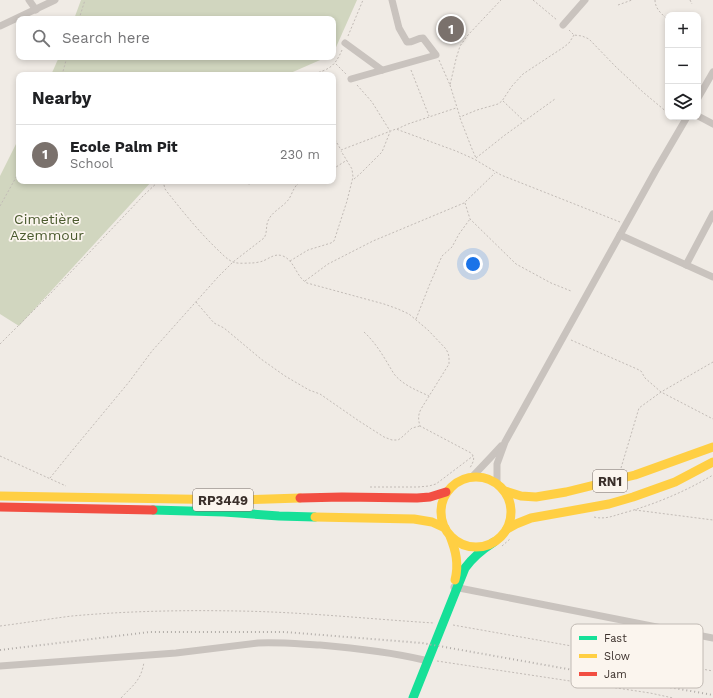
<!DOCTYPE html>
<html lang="en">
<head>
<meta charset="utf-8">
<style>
  body { margin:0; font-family:"Work Sans",sans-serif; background:#f6f6f6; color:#202124 }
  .controls { position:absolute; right:12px; top:12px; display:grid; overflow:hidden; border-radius:8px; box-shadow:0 2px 6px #0003 }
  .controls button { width:36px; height:36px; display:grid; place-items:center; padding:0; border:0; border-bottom:1px solid #e0e0e0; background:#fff; color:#202124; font:20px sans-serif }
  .you { position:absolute; left:473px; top:264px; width:14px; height:14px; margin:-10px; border:3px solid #fff; border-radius:50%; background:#1a73e8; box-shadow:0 0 0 6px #1a73e833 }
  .badge { display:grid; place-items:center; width:26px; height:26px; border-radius:50%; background:#7a716c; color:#fff; font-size:13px; font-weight:700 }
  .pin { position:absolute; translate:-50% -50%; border:2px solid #fff; box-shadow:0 1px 4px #0006 }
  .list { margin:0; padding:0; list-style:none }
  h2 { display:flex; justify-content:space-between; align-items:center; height:52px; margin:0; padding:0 16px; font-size:17px }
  h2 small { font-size:13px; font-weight:400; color:#757577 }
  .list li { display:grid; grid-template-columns:26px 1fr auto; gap:12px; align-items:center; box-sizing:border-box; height:60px; padding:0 16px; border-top:1px solid #e0e0e0 }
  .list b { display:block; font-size:15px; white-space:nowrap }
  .list p { margin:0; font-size:13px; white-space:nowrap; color:#757577 }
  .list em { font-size:13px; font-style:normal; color:#757577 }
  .icon { flex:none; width:22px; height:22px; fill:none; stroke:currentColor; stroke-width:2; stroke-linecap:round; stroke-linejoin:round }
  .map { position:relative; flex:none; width:713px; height:698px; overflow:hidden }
  .search { position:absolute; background:#fff; box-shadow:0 2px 6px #0003; left:16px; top:16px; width:320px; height:44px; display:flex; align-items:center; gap:10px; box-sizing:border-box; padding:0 14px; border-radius:8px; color:#757577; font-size:15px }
  .panel { position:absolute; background:#fff; box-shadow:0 2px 6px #0003; left:16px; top:72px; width:320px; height:112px; border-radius:8px }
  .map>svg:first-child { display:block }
  .green { fill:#d1d6bf }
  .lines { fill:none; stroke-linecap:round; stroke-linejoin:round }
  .path { stroke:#c2bbb6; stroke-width:1; stroke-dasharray:2 2; stroke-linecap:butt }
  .street { stroke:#c9c3be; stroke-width:7 }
  .fast { stroke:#16e098; stroke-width:9 }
  .slow { stroke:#ffcf43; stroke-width:9 }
  .jam { stroke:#f24e42; stroke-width:9 }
  .rail { stroke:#b1aca8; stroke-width:2; stroke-dasharray:1 3; stroke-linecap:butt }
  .labels { text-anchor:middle; stroke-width:3.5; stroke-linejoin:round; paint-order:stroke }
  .shield { fill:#fbf5ee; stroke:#756b66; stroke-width:1 }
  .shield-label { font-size:13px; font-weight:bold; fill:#3b302b }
  .park-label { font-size:14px; fill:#4a5a2e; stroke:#fbf5ee }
  .key { fill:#fbf5ee; stroke:#c1bab4; stroke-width:1 }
  .key-label { font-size:11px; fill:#3b302b }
</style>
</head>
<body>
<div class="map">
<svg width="713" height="698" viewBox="0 0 713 698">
  <rect width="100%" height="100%" fill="#f0ebe5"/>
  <g class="green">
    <path d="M81 0H357L333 54V19H74Z"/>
    <path d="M59 57H327L286 75H51Z"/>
    <path d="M19 138V181H152L19 326 0 314V176Z"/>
  </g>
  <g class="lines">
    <g class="path">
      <path d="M533 0 557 20"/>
      <path d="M655 0C655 9 662 14 668 20"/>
      <path d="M690 0 692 4"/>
      <path d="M618 5 632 0"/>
      <path d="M79 19 85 0"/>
      <path d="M569 30 574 35 582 36 589 39 616 67 644 93 668 113"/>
      <path d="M348 36 363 0"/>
      <path d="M439 60 450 85 456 59 460 46 468 35 501 0"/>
      <path d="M336 64 346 74"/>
      <path d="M411 70 429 116"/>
      <path d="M62 75 67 57"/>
      <path d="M311 75C329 69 334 68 342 50"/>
      <path d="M357 85 372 102 390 131"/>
      <path d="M450 85 460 117 477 110 498 104 502 101 512 86 523 74 564 47 569 43 574 35"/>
      <path d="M503 101 524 121"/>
      <path d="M673 117 677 120"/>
      <path d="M460 118 472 149 476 158"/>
      <path d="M397 129 408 124 456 108"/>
      <path d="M333 136 341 150 396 129 456 151 474 159 501 175 620 222"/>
      <path d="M476 158 505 135 555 99"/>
      <path d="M333 169 347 160"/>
      <path d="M354 179 360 174 382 152 390 132"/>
      <path d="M163 181 165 189 168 193C184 213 200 233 219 251 223 255 228 260 233 262 238 264 246 263 251 263 255 263 260 262 263 261 270 258 275 253 283 256 295 261 296 277 307 283L384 304 398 309 409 314 428 330 446 349 448 353 449 357V364L421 409C418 415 418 419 420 426L471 453C476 458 473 462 470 468"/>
      <path d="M224 181 251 184"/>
      <path d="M465 203 470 219 516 264 551 283 571 291"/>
      <path d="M0 206 19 172"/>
      <path d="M290 261 308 250 331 243 334 241 335 238 347 201 353 177 352 169 341 151"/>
      <path d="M305 281 328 264 373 241 464 203 495 173"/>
      <path d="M196 302 214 323 224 328 261 359 285 376 309 390 320 394 359 421 384 437 392 440H398L401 438 412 428 420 426"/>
      <path d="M416 319 429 286 442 256 452 247 459 234 470 219"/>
      <path d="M364 332C377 344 385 359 394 374 403 385 416 390 429 396"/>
      <path d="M571 340 637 369 641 371 645 378 661 392 713 419"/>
      <path d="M0 344 50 294 144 195 159 181"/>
      <path d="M0 456 66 486"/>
      <path d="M621 468 639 408 661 392 713 362"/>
      <path d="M50 478 71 452 129 382 152 351 218 277 233 262 264 238C268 232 265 225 269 219 273 211 283 207 289 199 293 192 294 185 302 181"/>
      <path d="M370 487H418L429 486 436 484 473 456"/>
      <path d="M635 510 713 520"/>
      <path d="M594 517C606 520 615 515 627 512 658 503 686 491 713 475"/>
      <path d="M502 546 510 539"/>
      <path d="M453 625 713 671"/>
      <path d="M0 626C24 623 48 619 72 616 127 611 183 610 238 611 304 612 369 619 434 623"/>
      <path d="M437 661 650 693 673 698"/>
      <path d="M121 698C133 685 141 681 144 662"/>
    </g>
    <g class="street">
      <path d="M29 0 36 10"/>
      <path d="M563 25 585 0"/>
      <path d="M0 26 55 0"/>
      <path d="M345 43 382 70"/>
      <path d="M351 79 436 55 423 38C417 38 412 43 407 42L399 28 392 0"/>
      <path d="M698 98 713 72"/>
      <path d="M698 116 713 124"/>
      <path d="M620 235 713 277"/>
      <path d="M686 265 713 214"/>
      <path d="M473 476 491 457 501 446"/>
      <path d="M497 483V464L505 442 656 170 687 117"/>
      <path d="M454 587 713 638"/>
      <path d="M0 666 176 653 258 643C279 642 300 644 320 645 355 648 390 652 424 660"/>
    </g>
    <g class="fast">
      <path d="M153 510 224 512 279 516 315 517"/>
      <path d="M413 698 465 568C473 557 483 549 494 542"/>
    </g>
    <g class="slow">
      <circle cx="476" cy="512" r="35"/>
      <path d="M505 491 521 496 536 497 566 492 635 475 713 447"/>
      <path d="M0 496 238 500 300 498"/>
      <path d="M315 517 414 519 432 522 445 528"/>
      <path d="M507 529 516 524 531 518 609 504 633 497 675 482 713 462"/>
      <path d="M450 536C456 551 459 564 455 580"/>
    </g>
    <g class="jam">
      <path d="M300 498 342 497 417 498 430 497 446 492"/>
      <path d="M0 507 153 510"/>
    </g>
    <path class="rail" d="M0 650 150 632H285L422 643 713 695"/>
  </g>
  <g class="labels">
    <g class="shield">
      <rect x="593" y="470" width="34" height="22" rx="3"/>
      <rect x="193" y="489" width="60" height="22" rx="3"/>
    </g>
    <g class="shield-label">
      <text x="610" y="486">RN1</text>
      <text x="223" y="505">RP3449</text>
    </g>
    <g class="park-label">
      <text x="47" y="224">Cimetière<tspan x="47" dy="16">Azemmour</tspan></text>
    </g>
  </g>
  <rect x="571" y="624" width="132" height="64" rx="6" class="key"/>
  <rect x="579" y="636" width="18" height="4" fill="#16e098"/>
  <rect x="579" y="654" width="18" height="4" fill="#ffcf43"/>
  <rect x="579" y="672" width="18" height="4" fill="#f24e42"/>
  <g class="key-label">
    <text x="604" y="642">Fast</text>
    <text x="604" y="660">Slow</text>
    <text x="604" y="678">Jam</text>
  </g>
</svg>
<div class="controls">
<button>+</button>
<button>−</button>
<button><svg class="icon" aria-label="layers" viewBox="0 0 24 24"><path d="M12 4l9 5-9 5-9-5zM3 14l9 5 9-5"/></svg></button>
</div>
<div class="you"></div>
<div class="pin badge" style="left:451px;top:29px">1</div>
<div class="search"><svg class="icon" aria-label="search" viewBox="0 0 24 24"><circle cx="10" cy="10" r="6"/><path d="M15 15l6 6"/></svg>Search here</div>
<section class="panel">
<h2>Nearby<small></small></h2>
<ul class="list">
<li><span class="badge">1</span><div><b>Ecole Palm Pit</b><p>School</p></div><em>230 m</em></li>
</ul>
</section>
</div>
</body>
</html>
